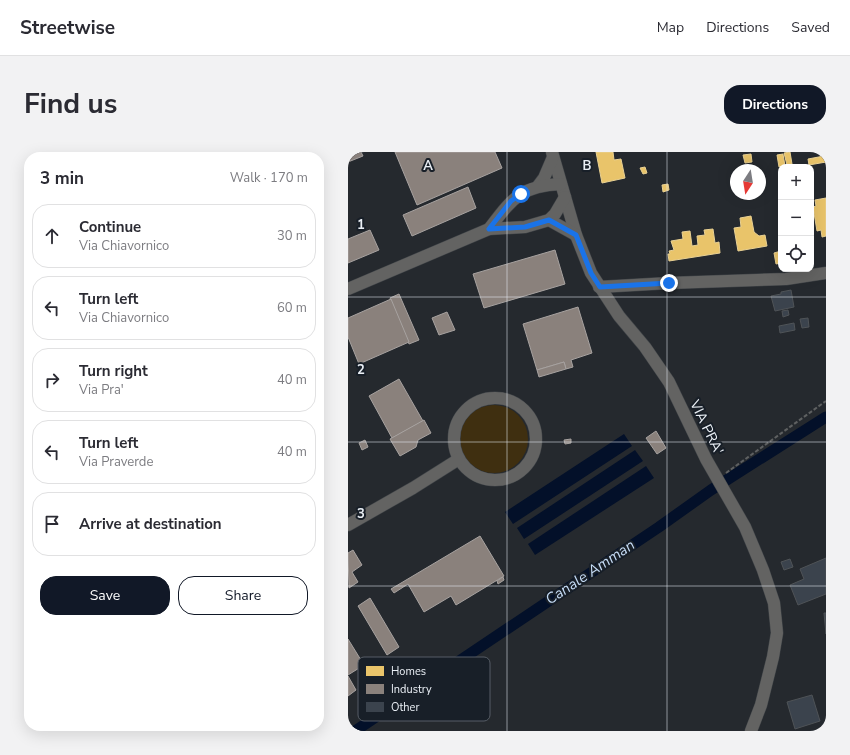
<!DOCTYPE html>
<html lang="en">
<head>
<meta charset="utf-8">
<style>
  body { margin:0; font-family:"Nunito Sans",sans-serif; background:#f2f2f3; color:#2b2b33 }
  .controls { position:absolute; right:12px; top:12px; display:grid; overflow:hidden; border-radius:8px; box-shadow:0 4px 16px #0002 }
  .controls button { width:36px; height:36px; display:grid; place-items:center; padding:0; border:0; border-bottom:1px solid #e1e1e2; background:#fff; color:#2b2b33; font:20px sans-serif }
  .compass { position:absolute; left:382px; top:12px; width:36px; height:36px; border-radius:50%; background:#fff; box-shadow:0 4px 16px #0002; rotate:192deg }
  .stop { position:absolute; width:12px; height:12px; margin:-9px; border:3px solid #1a73e8; border-radius:50%; background:#fff }
  .stop.end { background:#1a73e8; border-color:#fff; box-shadow:0 1px 4px #0008 }
  .list { margin:0; padding:0; list-style:none }
  h2 { display:flex; justify-content:space-between; align-items:center; height:52px; margin:0; padding:0 16px; font-size:17px }
  h2 small { font-size:13px; font-weight:400; color:#7c7c81 }
  .list li { display:grid; grid-template-columns:26px 1fr auto; gap:12px; align-items:center; box-sizing:border-box; height:64px; margin:0 8px 8px; padding:0 8px; border:1px solid #e1e1e2; border-radius:16px }
  .list b { display:block; font-size:15px; white-space:nowrap }
  .list p { margin:0; font-size:13px; white-space:nowrap; color:#7c7c81 }
  .list em { font-size:13px; font-style:normal; color:#7c7c81 }
  .actions { display:flex; gap:8px; padding:12px 16px }
  .actions a { flex:1; padding:9px 0; border:1px solid #111827; border-radius:16px; text-align:center; font-size:14px; color:#111827 }
  .actions .main { background:#111827; color:#fff }
  .icon { flex:none; width:22px; height:22px; fill:none; stroke:currentColor; stroke-width:2; stroke-linecap:round; stroke-linejoin:round }
  .map { position:relative; flex:none; width:478px; height:579px; overflow:hidden; border-radius:16px }
  header { display:flex; align-items:center; gap:24px; box-sizing:border-box; height:56px; padding:0 20px; background:#fff; border-bottom:1px solid #e1e1e2 }
  header strong { font-size:19px }
  nav { display:flex; gap:22px; margin-inline-start:auto; font-size:14px }
  .intro { display:flex; align-items:center; justify-content:space-between; box-sizing:border-box; height:96px; padding:0 24px }
  h1 { margin:0; font-size:28px }
  .button { padding:10px 18px; border-radius:16px; background:#111827; color:#fff; font-size:14px; font-weight:700 }
  main { display:flex; gap:24px; padding:0 24px }
  aside { flex:1; background:#fff; border-radius:16px; box-shadow:0 4px 16px #0002 }
  .map>svg:first-child { display:block }
  .green { fill:#3f2f10 }
  .water { fill:#031029 }
  .homes { fill:#e9c46a; stroke:#e9d194 }
  .industry { fill:#8a817c; stroke:#a7a2a0 }
  .lines { fill:none; stroke-linecap:round; stroke-linejoin:round }
  .canal { stroke:#031029; stroke-width:11 }
  .building { fill:#3b434d; stroke:#4f5357 }
  .minor-casing { stroke:#414549; stroke-width:13 }
  .path { stroke:#5e6061; stroke-width:2; stroke-dasharray:4 2; stroke-linecap:butt }
  .minor { stroke:#636362; stroke-width:12 }
  .route { stroke:#1a73e8; stroke-width:5 }
  .grid { fill:none; stroke:#eaeff5; stroke-width:1; stroke-opacity:0.55 }
  .labels { text-anchor:middle; stroke-width:4; stroke-linejoin:round; paint-order:stroke }
  .street-label { font-size:14px; fill:#eaeff5; stroke:#181f28 }
  .water-label { font-size:15px; font-style:italic; fill:#c5dbf5; stroke:#181f28 }
  .key { fill:#181f28; stroke:#575d66; stroke-width:1 }
  .key-label { font-size:11px; fill:#eaeff5 }
  .grid-label { font-size:13px; text-anchor:middle; font-weight:bold; fill:#eaeff5; stroke:#181f28; stroke-width:4; stroke-linejoin:round; paint-order:stroke }
</style>
</head>
<body>
<header>
<strong>Streetwise</strong>
<nav><a>Map</a><a>Directions</a><a>Saved</a></nav>
</header>
<div class="intro"><h1>Find us</h1><a class="button">Directions</a></div>
<main>
<aside>
<h2>3 min<small>Walk · 170 m</small></h2>
<ul class="list">
<li><svg class="icon" aria-label="ahead" viewBox="0 0 24 24"><path d="M12 20V5M6 11l6-6 6 6"/></svg><div><b>Continue</b><p>Via Chiavornico</p></div><em>30 m</em></li>
<li><svg class="icon" aria-label="left" viewBox="0 0 24 24"><path d="M17 20v-9H6M10 6l-5 5 5 5"/></svg><div><b>Turn left</b><p>Via Chiavornico</p></div><em>60 m</em></li>
<li><svg class="icon" aria-label="right" viewBox="0 0 24 24"><path d="M7 20v-9h11M14 6l5 5-5 5"/></svg><div><b>Turn right</b><p>Via Pra'</p></div><em>40 m</em></li>
<li><svg class="icon" aria-label="left" viewBox="0 0 24 24"><path d="M17 20v-9H6M10 6l-5 5 5 5"/></svg><div><b>Turn left</b><p>Via Praverde</p></div><em>40 m</em></li>
<li><svg class="icon" aria-label="arrive" viewBox="0 0 24 24"><path d="M6 21V4h12l-3 4 3 4H6"/></svg><div><b>Arrive at destination</b></div></li>
</ul>
<div class="actions"><a class="main">Save</a><a>Share</a></div>
</aside>
<div class="map">
<svg width="478" height="579" viewBox="0 0 478 579">
  <rect width="100%" height="100%" fill="#25292e"/>
  <circle class="green" cx="146" cy="287" r="34"/>
  <g class="water">
    <path d="M276 282 284 294 165 372 157 360Z"/>
    <path d="M287 298 295 309 176 387 169 376Z"/>
    <path d="M298 314 306 326 187 403 180 392Z"/>
  </g>
  <g class="homes">
    <path d="M248 0H265L266 8 273 7 277 26 254 31Z"/>
    <path d="M442 0 444 12 439 13 436 1Z"/>
    <path d="M475 0H477L478 11V10L461 13 460 7 476 4Z"/>
    <path d="M403 2 404 10 397 11 395 3Z"/>
    <path d="M435 2 437 14 431 15 429 3Z"/>
    <path d="M297 15 299 21 295 22 292 16Z"/>
    <path d="M320 32 321 38 315 40 314 33Z"/>
    <path d="M478 46V84L474 85 473 78 469 79 465 55 468 54 467 48Z"/>
    <path d="M403 64 406 80 411 84 417 83 419 94 390 99 386 76 393 75 392 66Z"/>
    <path d="M365 77 367 91 371 90 372 101 321 109 320 102H322L321 99 326 98 323 89 335 87 334 80 342 79 344 94 350 93 349 84 357 83 356 78Z"/>
    <path d="M433 99V111L428 112 426 101Z"/>
  </g>
  <g class="industry">
    <path d="M7 0H13L15 4 0 10V3Z"/>
    <path d="M47 0H147L154 16 69 53Z"/>
    <path d="M120 35 128 56 64 84 55 63Z"/>
    <path d="M22 78 31 98 0 111V87Z"/>
    <path d="M207 98 217 132 136 156 125 122Z"/>
    <path d="M51 142 71 188 61 192 42 146Z"/>
    <path d="M43 147 61 190 11 212 0 185V166Z"/>
    <path d="M230 155 244 201 223 208 225 215 218 217 216 210 189 218 175 172Z"/>
    <path d="M99 160 107 178 91 183 84 166Z"/>
    <path d="M216 210 218 217 191 225 189 218Z"/>
    <path d="M51 227 75 269 44 286 21 244Z"/>
    <path d="M76 268 83 281 70 288 68 295 52 304 42 287Z"/>
    <path d="M308 279 318 296 309 302 298 286Z"/>
    <path d="M223 287V291L217 292 216 288Z"/>
    <path d="M17 288 20 295 14 298 11 291Z"/>
    <path d="M132 384 156 424 108 453 103 444 76 460 60 432 46 441 43 437Z"/>
    <path d="M5 398 14 413 4 420 10 430 1 436 0 401Z"/>
    <path d="M155 425 156 428 150 432 149 429Z"/>
    <path d="M22 446 51 495 39 503 10 454Z"/>
    <path d="M0 487 16 513 0 523Z"/>
    <path d="M0 524 8 538 0 544Z"/>
  </g>
  <g class="lines">
    <path class="canal" d="M7 579 311 375 363 338 478 265"/>
  </g>
  <g class="building">
    <path d="M443 138 446 155 427 159 423 144 433 142V140Z"/>
    <path d="M440 158 441 163 435 165 434 159Z"/>
    <path d="M460 166 461 175 454 176 452 167Z"/>
    <path d="M446 171 447 178 432 181 431 174Z"/>
    <path d="M478 406V442L450 453 442 433 456 427 452 417Z"/>
    <path d="M442 407 445 415 436 418 433 410Z"/>
    <path d="M476 461H478V482Z"/>
    <path d="M464 543 472 569 447 577 439 550Z"/>
  </g>
  <g class="lines">
    <g class="minor-casing">
      <g id="minor">
        <path d="M204 0 228 83 243 121 271 164 297 195 321 230 358 307 397 375 415 418 426 451 429 481 425 505 413 553 403 579"/>
        <path d="M190 34 196 26 205 5"/>
        <path d="M201 68 228 83"/>
        <path d="M141 77C164 47 172 34 213 32"/>
        <path d="M251 135 321 131 438 127 478 121"/>
        <path d="M0 137 141 77 177 75 201 68 207 62 217 45"/>
        <circle cx="147" cy="287" r="41"/>
        <path d="M0 373 65 336 111 307"/>
      </g>
    </g>
    <path class="path" d="M378 321 478 249"/>
    <use href="#minor" class="minor"/>
  </g>
  <g class="lines">
    <path class="route" d="M173 42 163 49 141 77 177 75 201 68 228 83 243 121 252 135 321 131"/>
  </g>
  <path class="grid" d="M159 0V579M319 0V579M0 145H478M0 290H478M0 434H478"/>
  <g class="labels">
    <g class="street-label">
      <text transform="translate(359 275) rotate(64)" y="5">VIA PRA'</text>
    </g>
    <g class="water-label">
      <text transform="translate(242 420) rotate(-34)" y="5">Canale Amman</text>
    </g>
  </g>
  <rect x="10" y="505" width="132" height="64" rx="6" class="key"/>
  <rect x="18" y="514" width="18" height="10" fill="#e9c46a"/>
  <rect x="18" y="532" width="18" height="10" fill="#8a817c"/>
  <rect x="18" y="550" width="18" height="10" fill="#3b434d"/>
  <g class="key-label">
    <text x="43" y="523">Homes</text>
    <text x="43" y="541">Industry</text>
    <text x="43" y="559">Other</text>
  </g>
  <g class="grid-label">
    <text x="80" y="18">A</text>
    <text x="239" y="18">B</text>
    <text x="13" y="77">1</text>
    <text x="13" y="222">2</text>
    <text x="13" y="366">3</text>
  </g>
</svg>
<div class="controls">
<button>+</button>
<button>−</button>
<button><svg class="icon" aria-label="locate" viewBox="0 0 24 24"><circle cx="12" cy="12" r="6"/><path d="M12 2v4M12 18v4M2 12h4M18 12h4"/></svg></button>
</div>
<svg class="compass" viewBox="-18 -18 36 36"><path d="M0-13l5 13h-10z" fill="#e53935"/><path d="M0 13l5-13h-10z" fill="#7c7c81"/></svg>
<div class="stop" style="left:173px;top:42px"></div>
<div class="stop end" style="left:321px;top:131px"></div>
</div>
</main>
</body>
</html>
